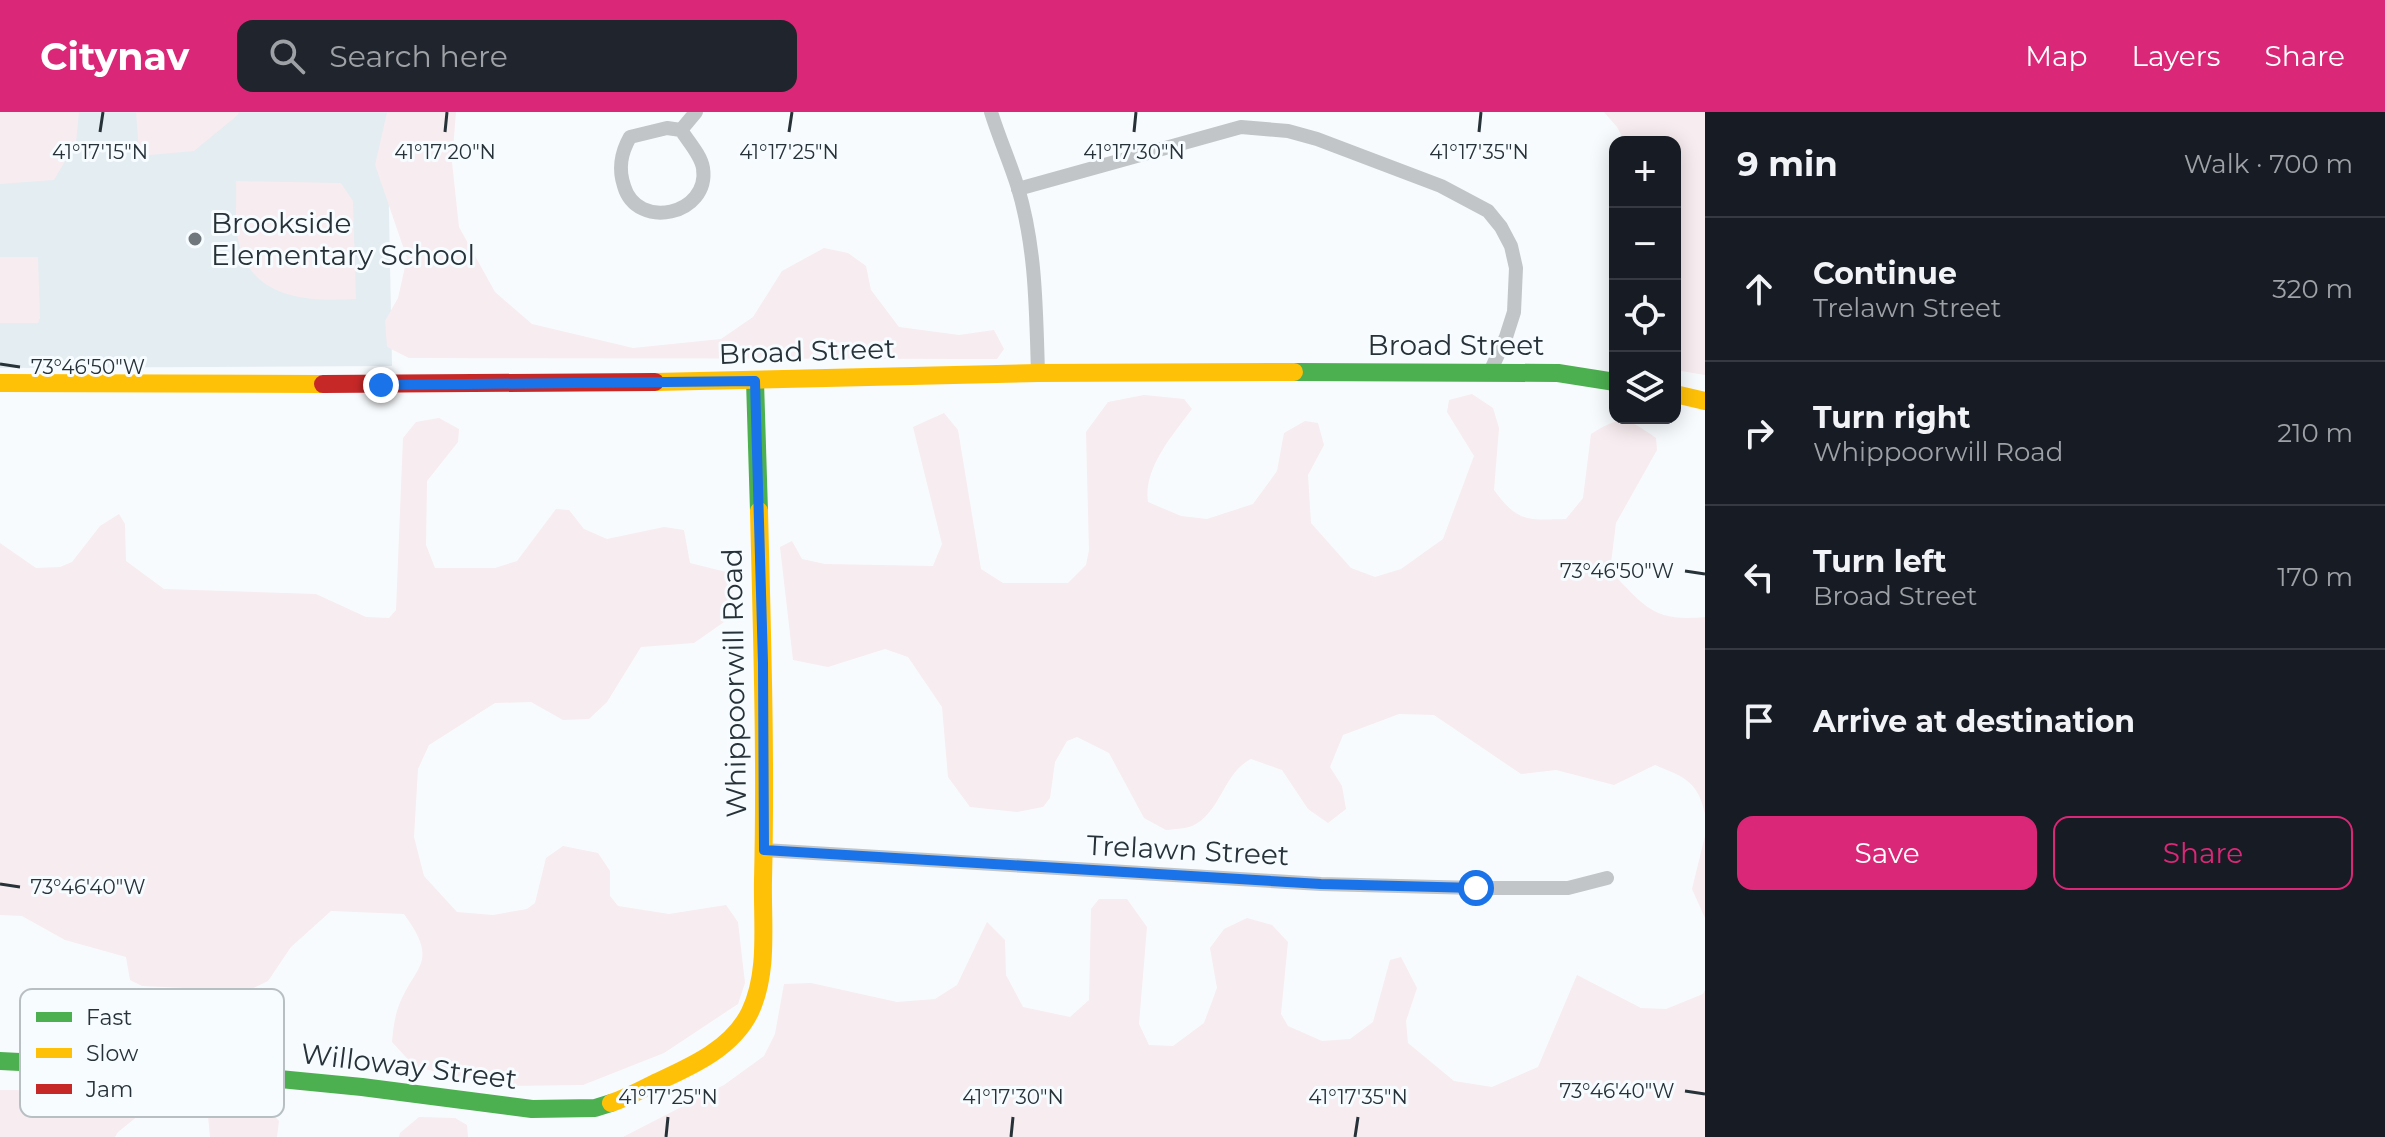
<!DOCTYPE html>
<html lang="en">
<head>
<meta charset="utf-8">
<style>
  body { margin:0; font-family:Montserrat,sans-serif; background:#20242c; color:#f1f3f6 }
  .controls { position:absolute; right:24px; top:24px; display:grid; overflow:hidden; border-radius:16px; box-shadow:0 4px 20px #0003 }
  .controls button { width:72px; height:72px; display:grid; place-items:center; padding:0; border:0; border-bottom:2px solid #363941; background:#171b24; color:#f1f3f6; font:40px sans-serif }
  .stop { position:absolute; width:24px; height:24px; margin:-18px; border:6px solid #1a73e8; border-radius:50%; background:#fff }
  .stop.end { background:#1a73e8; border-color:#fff; box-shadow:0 2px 8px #0008 }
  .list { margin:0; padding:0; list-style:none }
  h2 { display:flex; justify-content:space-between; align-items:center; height:104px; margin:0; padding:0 32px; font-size:34px }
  h2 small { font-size:26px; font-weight:400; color:#9ea1a6 }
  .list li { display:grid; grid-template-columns:52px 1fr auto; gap:24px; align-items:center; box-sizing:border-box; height:144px; padding:0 32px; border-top:2px solid #363941 }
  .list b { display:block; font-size:30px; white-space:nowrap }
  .list p { margin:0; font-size:26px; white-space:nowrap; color:#9ea1a6 }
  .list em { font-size:26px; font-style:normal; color:#9ea1a6 }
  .actions { display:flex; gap:16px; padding:24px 32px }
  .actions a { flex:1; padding:18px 0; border:2px solid #db2777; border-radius:16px; text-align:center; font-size:28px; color:#db2777 }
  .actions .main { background:#db2777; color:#fff }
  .icon { flex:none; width:44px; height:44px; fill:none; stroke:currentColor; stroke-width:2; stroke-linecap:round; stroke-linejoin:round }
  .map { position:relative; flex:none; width:1705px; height:1025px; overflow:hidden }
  header { display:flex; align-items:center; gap:48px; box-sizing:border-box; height:112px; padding:0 40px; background:#db2777; color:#fff }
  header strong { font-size:38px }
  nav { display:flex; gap:44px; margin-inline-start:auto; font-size:28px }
  .search { width:560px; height:72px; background:#20242c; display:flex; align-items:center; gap:20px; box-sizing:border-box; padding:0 28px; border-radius:16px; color:#9ea1a6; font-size:30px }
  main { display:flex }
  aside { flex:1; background:#171b24 }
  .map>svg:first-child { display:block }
  .built { fill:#e3edf2 }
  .green { fill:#f7ecef }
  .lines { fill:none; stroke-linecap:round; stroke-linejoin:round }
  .street { stroke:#c1c5c7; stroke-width:14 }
  .fast { stroke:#4caf50; stroke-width:18 }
  .slow { stroke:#ffc107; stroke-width:18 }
  .jam { stroke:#c62828; stroke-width:18 }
  .route { stroke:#1a73e8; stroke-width:10 }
  .ticks { fill:none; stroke:#273238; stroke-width:3 }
  .poi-dot { fill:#70787d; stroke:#f6fcff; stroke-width:3 }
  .labels { text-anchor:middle; stroke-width:6; stroke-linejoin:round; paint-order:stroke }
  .poi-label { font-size:28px; fill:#273238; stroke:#f6fcff; text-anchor:start }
  .street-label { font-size:28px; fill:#273238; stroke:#f6fcff }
  .key { fill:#f6fcff; stroke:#b8bfc3; stroke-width:2 }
  .key-label { font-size:22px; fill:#273238 }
  .ticks-label { font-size:20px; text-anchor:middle; fill:#273238; stroke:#f6fcff; stroke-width:6; stroke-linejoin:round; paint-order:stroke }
</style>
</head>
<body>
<header>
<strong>Citynav</strong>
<div class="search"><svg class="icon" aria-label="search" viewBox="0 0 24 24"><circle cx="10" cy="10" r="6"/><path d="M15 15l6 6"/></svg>Search here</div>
<nav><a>Map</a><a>Layers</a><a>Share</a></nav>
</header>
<main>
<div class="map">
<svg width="1705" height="1025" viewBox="0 0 1705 1025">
  <rect width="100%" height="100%" fill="#f8fbfd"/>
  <path class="built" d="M0 0H387L392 254 0 256Z"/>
  <g class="green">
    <path d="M0 0H79L76 31 54 68 0 72Z"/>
    <path d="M136 0H239L238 3 194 39 139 44Z"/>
    <path d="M387 0H456L452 50 459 115 495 180 532 212 633 236 721 227 753 205 782 159 824 136 848 141 866 154 871 178 899 215 959 223 994 218 1004 237 997 247 409 246 387 235 385 209 398 186 407 146 375 53Z"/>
    <path d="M1604 0H1705V263L1675 258V30H1625L1617 15Z"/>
    <path d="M236 69 341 71 353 89 356 187C309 190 252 187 239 132 234 112 237 89 236 69Z"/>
    <path d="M0 145H38L40 206 38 211H0Z"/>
    <path d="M1472 282 1493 296 1499 316 1494 378C1518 411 1528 408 1566 407L1583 386 1591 322C1621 303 1627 305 1656 326L1657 338 1616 411 1610 459C1645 494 1652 510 1705 505V702C1698 669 1684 665 1655 653L1614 673 1556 658 1521 662 1434 603 1399 602 1343 623 1330 655 1342 674 1346 697 1328 711 1308 697 1282 658 1251 647C1223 661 1221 701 1192 714 1184 717 1174 717 1166 718L1144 706 1109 641 1077 625 1067 629 1055 650 1050 686 1043 695 1017 700 970 695 948 665 942 595 908 545 885 537 828 555 793 548 780 435 792 429 802 447 825 452 933 454 942 432 913 315 944 301 958 318 981 457 1003 471H1068L1086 453 1089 438 1086 320 1108 290 1144 283 1184 287 1192 297C1173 323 1143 356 1148 390L1181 404 1207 407 1253 392 1277 359 1284 321 1305 309 1318 311 1324 333 1308 363 1311 411 1351 456 1375 465 1401 457 1443 427 1474 344 1447 300 1449 288Z"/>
    <path d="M439 306 459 317 458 330 427 369 426 433 435 456H495L517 449 556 397 569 398 584 417 607 427 664 415 684 418 690 451 738 463 724 510 694 531 641 535 607 590 589 607 563 608 531 590 495 591 429 633 418 657 414 725 424 764 457 800 493 803 527 797 535 791 546 746 563 734 598 741 610 759V784L618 794 669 802 726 793 738 810 745 871 738 892 664 941 583 973 503 974 415 955 392 930C393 920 394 909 397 899 412 853 442 854 404 802L331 799 291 835 268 869 247 879 142 874 130 868 126 845 65 828 22 804 0 803V431L36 456 60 455 72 450 100 414 119 402 125 412 126 449 164 477 316 482 366 505 389 506 396 498 403 326 416 310Z"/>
    <path d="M1705 724V806L1692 777Z"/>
    <path d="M1099 787H1127L1147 815 1139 912 1149 933 1173 934 1204 911 1217 876 1210 836 1224 817 1247 806 1272 813 1288 830 1281 902 1288 914 1322 929 1350 927 1373 910 1390 848 1401 845 1417 876 1406 909 1408 931 1454 969 1492 975 1538 955 1577 863 1641 896 1666 897 1703 882 1705 878V1025H623L724 973 764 944 775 922 784 872 811 871 897 890 935 887 957 873 987 810 1005 828 1006 863 1023 895 1070 905 1089 888 1091 797Z"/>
    <path d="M0 978 135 979 145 986 144 999 118 1020 115 1025H0Z"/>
    <path d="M240 989 264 992 279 1009 277 1025H210L208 1004 216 994Z"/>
    <path d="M419 1005 455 1006 467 1013 468 1025H399L400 1021Z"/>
  </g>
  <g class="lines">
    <g class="street">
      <path d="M991 0C999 26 1010 50 1018 76 1036 136 1036 198 1038 261"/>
      <path d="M667 16 681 18C688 29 701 43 703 56 710 103 637 119 624 74 618 56 621 41 630 25Z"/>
      <path d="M681 18 696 0"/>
      <path d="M1018 77 1241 15 1288 19 1317 27 1441 74 1488 99 1501 115 1511 134 1516 156 1514 200 1506 225 1490 260"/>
      <path d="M764 738 1321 772 1476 776H1568L1607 766"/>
    </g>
    <g class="fast">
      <path d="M1294 260 1558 261 1615 270"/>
      <path d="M755 269 759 399"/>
      <path d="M0 949 198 959 362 975 532 997 595 996 611 991"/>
    </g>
    <g class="slow">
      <path d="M655 270 1038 261 1294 260"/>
      <path d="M0 271 323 272"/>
      <path d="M1675 282 1705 289"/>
      <path d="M611 991C626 986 641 978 655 971 690 955 732 937 750 900 769 860 762 811 763 768 766 645 762 522 759 399"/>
    </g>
    <path class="jam" d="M323 272 655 270"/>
  </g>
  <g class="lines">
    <path class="route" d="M381 273 755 269 763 551 764 738 1321 772 1476 776"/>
  </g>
  <path class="ticks" d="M100 20 103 0M445 20 447 0M789 20 792 0M1134 20 1136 0M1479 20 1481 0M0 252 20 255M1685 459 1705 462M0 772 20 775M1685 979 1705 982M666 1025 668 1005M1011 1025 1013 1005M1355 1025 1358 1005"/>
  <circle class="poi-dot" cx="195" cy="127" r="8"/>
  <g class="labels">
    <g class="poi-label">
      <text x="211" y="121">Brookside<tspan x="211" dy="32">Elementary School</tspan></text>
    </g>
    <g class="street-label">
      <text x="1456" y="243">Broad Street</text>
      <text transform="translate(807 239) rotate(-2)" y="10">Broad Street</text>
      <text transform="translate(734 571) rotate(-91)" y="10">Whippoorwill Road</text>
      <text transform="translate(1188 738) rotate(3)" y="10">Trelawn Street</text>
      <text transform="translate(409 954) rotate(7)" y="10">Willoway Street</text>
    </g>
  </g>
  <rect x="20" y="877" width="264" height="128" rx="12" class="key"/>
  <rect x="36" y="900" width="36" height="10" fill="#4caf50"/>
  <rect x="36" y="936" width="36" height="10" fill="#ffc107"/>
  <rect x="36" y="972" width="36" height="10" fill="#c62828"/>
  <g class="key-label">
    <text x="86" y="913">Fast</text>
    <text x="86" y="949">Slow</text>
    <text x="86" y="985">Jam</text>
  </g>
  <g class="ticks-label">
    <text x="100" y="47">41°17'15"N</text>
    <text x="445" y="47">41°17'20"N</text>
    <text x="789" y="47">41°17'25"N</text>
    <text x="1134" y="47">41°17'30"N</text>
    <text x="1479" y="47">41°17'35"N</text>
    <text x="88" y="262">73°46'50"W</text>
    <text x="1617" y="466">73°46'50"W</text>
    <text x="88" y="782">73°46'40"W</text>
    <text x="1617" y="986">73°46'40"W</text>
    <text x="668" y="992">41°17'25"N</text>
    <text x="1013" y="992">41°17'30"N</text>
    <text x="1358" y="992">41°17'35"N</text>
  </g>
</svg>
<div class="controls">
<button>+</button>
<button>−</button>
<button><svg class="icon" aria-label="locate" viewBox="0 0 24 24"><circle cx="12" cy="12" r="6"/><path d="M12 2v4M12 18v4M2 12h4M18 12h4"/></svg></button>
<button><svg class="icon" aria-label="layers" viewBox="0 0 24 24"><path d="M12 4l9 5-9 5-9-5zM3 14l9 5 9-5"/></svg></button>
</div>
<div class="stop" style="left:1476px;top:776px"></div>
<div class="stop end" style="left:381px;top:273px"></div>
</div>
<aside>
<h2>9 min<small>Walk · 700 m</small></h2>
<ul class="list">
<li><svg class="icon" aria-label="ahead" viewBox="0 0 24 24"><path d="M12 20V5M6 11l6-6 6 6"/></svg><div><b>Continue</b><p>Trelawn Street</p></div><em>320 m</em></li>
<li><svg class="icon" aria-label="right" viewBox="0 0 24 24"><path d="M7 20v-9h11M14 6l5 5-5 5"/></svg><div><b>Turn right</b><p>Whippoorwill Road</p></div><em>210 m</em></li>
<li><svg class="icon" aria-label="left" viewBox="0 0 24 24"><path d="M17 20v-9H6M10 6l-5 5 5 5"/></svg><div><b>Turn left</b><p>Broad Street</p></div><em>170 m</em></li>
<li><svg class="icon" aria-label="arrive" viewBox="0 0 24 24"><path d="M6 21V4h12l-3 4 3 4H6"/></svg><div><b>Arrive at destination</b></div></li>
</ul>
<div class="actions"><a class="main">Save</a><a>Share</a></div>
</aside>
</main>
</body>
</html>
